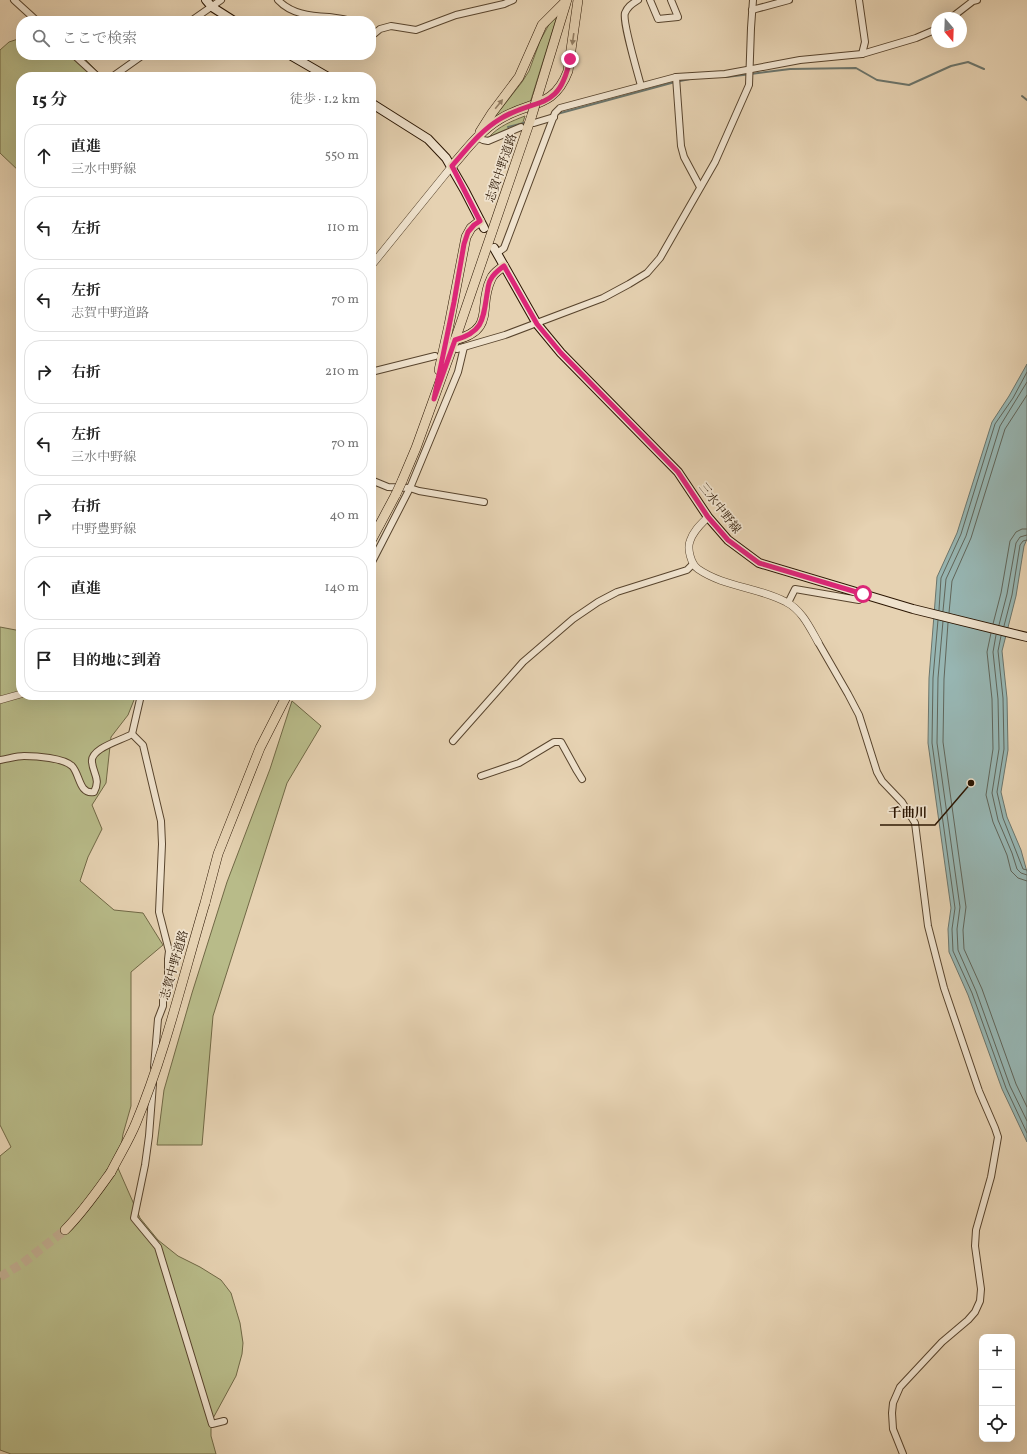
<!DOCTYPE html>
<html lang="ja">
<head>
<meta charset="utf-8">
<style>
  body { margin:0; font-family:Vollkorn,"Noto Serif JP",serif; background:#f2f2f2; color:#222 }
  .controls { position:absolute; right:12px; bottom:12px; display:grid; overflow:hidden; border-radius:8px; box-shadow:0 4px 16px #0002 }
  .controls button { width:36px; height:36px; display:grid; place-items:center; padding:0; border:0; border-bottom:1px solid #e0e0e0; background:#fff; color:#222; font:20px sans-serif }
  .compass { position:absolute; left:931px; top:12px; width:36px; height:36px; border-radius:50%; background:#fff; box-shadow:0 4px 16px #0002; rotate:161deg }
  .stop { position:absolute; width:12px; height:12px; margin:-9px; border:3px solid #db2777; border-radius:50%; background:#fff }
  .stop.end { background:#db2777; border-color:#fff; box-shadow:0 1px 4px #0008 }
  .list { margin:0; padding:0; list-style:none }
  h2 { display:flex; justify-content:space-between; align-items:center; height:52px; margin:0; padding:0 16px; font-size:17px }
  h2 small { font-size:13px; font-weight:400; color:#767676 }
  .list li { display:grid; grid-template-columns:26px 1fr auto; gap:12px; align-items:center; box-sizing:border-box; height:64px; margin:0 8px 8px; padding:0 8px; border:1px solid #e0e0e0; border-radius:16px }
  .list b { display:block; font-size:15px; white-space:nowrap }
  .list p { margin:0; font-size:13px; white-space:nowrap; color:#767676 }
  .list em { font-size:13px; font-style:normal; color:#767676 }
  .icon { flex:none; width:22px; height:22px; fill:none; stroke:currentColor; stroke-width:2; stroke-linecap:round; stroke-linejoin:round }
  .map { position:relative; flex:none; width:1027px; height:1454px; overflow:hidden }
  .search { position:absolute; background:#fff; box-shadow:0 4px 16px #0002; left:16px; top:16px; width:360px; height:44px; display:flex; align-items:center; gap:10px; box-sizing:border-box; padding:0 14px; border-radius:16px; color:#767676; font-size:15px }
  .panel { position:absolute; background:#fff; box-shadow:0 4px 16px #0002; left:16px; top:72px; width:360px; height:628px; border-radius:16px }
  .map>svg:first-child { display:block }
  .green { fill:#b8bb89; stroke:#706845 }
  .water { fill:#97b6b3; stroke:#6b756c }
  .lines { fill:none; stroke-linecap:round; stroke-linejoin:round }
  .shore { stroke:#60655a; stroke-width:1 }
  .stream { stroke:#6b756c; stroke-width:2 }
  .primary-tunnel { stroke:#c0ac8f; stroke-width:9; stroke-dasharray:9 4.5; stroke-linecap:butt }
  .minor-casing { stroke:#58442d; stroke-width:8 }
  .tertiary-casing { stroke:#58442d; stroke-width:8 }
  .secondary-casing { stroke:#291401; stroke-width:10 }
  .primary-casing { stroke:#291401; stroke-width:10 }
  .minor { stroke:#efe2cd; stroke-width:6 }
  .tertiary { stroke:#efe2cd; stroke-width:7 }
  .secondary { stroke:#efe2cd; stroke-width:8 }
  .primary { stroke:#e6d2b2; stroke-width:9 }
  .primary-bridge-casing { stroke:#291401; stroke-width:10; stroke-linecap:butt }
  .primary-bridge { stroke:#e6d2b2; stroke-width:9 }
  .oneway { fill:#917c62 }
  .route { stroke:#db2777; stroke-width:5 }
  .labels { text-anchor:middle; stroke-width:3.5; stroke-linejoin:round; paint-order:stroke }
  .street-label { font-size:12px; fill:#291401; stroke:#efe2cd }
  .leader { fill:none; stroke:#291401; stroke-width:1.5 }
  .callout-dot { fill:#291401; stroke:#efe2cd; stroke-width:1.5 }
  .callout-label { font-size:13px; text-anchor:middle; font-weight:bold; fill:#291401; stroke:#efe2cd; stroke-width:3.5; stroke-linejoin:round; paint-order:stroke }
</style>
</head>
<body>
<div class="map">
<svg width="1027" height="1454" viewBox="0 0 1027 1454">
  <rect width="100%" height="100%" fill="#e6d2b2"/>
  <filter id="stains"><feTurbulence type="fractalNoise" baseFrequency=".005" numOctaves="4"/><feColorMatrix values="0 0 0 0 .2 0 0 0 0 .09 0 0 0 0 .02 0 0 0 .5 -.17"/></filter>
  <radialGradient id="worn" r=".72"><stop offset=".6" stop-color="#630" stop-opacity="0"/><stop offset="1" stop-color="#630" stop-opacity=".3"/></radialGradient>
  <g class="green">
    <path d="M557 16 530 103 489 122 501 109 522 82 529 71 540 41 553 17Z"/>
    <path d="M21 38V55H81L103 77H21V173L0 153V50L9 42Z"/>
    <path d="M525 116 522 125 489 137C499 126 512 121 525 116Z"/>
    <path d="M0 627 21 631V695H136L128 715 111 737 106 783 92 805 102 829 88 857 80 881 114 910 143 913 163 945 131 972V1106L123 1134 118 1168 140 1218 158 1240 178 1256 200 1267 221 1280 231 1293 240 1323 243 1343 242 1354 236 1376 211 1422V1436L216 1454H11L0 1450V1156L11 1147 0 1125Z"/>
    <path d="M292 701 321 726 287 783 213 1016 202 1145H157L164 1090 192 993 227 882 270 769Z"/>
  </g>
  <path class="water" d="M1027 364V539L1024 546 1016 596 1002 651 1007 698 1008 750 1001 792 1007 817 1021 850 1027 872V1142L1002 1089 968 995 949 952 948 929 951 908 928 743 929 678 937 577 957 533 992 422 1009 396Z"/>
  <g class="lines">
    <g class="shore">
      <path d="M939 610 941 578 961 534 995 424 1013 398 1027 372"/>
      <path d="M943 611 946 579 966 536 1000 426 1027 382"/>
      <path d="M949 613 952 581 971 538 1005 429 1027 395"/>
      <path d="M938 620 933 678 932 743 955 908 952 929 953 951 972 993 1006 1088 1027 1133"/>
      <path d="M943 621 938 678 937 743 960 907 957 929 958 950 976 991 1010 1086 1027 1121"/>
      <path d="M948 623 944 679 943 742 966 907 963 930 964 949 982 989 1016 1084 1027 1107"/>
      <path d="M993 624 1001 593 1010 541 1016 532 1022 529H1027"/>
      <path d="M999 625 1007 594 1016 543 1020 537 1027 535"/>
      <path d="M1004 626 1012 595 1020 545 1023 541 1027 540"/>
      <path d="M991 633 987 652 992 699 993 749 986 795 993 822 1007 855 1011 871 1018 878 1027 881"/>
      <path d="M996 635 993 652 998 699 999 749 992 793 998 820 1012 853 1017 869 1021 873 1027 875"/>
      <path d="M1001 636 998 651 1003 698 1004 749 997 792 1003 818 1023 869 1027 870"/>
    </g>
    <g class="stream">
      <path d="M726 77 743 75 790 69 856 68 877 80 909 85 951 66 968 62 984 69"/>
      <path d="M1022 96 1027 100"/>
      <path d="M557 114 675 82 690 79"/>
      <path d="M508 127 524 123"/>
    </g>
    <path class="primary-tunnel" d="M0 1277 23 1263 65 1230"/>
    <g class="minor-casing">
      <g id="minor">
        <path d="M14 0 37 21"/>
        <path d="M278 0C291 14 310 16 329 17 336 18 343 18 350 21"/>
        <path d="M638 0C632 4 628 6 625 13 622 21 638 74 641 86"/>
        <path d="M650 0 658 19 678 17 671 0"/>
        <path d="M859 0 865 42 862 54"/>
        <path d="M752 10 789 0"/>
        <path d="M951 18 973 1 977 0"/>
        <path d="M191 21 221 0"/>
        <path d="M371 32 374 34 380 29 391 26 416 30 456 15 504 4 513 0"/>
        <path d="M74 55 98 77"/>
        <path d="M112 77 143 55"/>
        <path d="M676 77 681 146 684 157 700 187"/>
        <path d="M534 123 554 117"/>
        <path d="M477 137 483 140 488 141 521 127"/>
        <path d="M497 253 504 248 555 113 560 108 676 77 725 74 800 60 862 54 916 38 937 29"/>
        <path d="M457 349 505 335 603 298 629 284 647 273 660 258 715 162 749 85 751 28 753 0"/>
        <path d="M371 372 435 356"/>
        <path d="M371 480 388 487 410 488 419 491 484 502"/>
        <path d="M371 564 410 488 458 372 464 347"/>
        <path d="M788 603 795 589 859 600 863 594"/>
        <path d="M818 642 848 694 859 715 877 772 882 781 902 802 915 823 928 926 944 988 979 1091 995 1128 998 1137 991 1177 976 1230 975 1246 981 1289 980 1301 975 1312 968 1320 942 1342 900 1387 893 1403 892 1413 893 1429 903 1454"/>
        <path d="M132 734 143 745 161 821 162 844 159 912 169 951 168 959V979L163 996V1006L158 1019 154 1067"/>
        <path d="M453 741 523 662 573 619 598 602 617 592 687 570 693 564"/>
        <path d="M0 760C7 759 17 756 24 756 37 756 63 758 72 766 80 774 79 795 94 792 101 779 93 774 92 762 90 748 123 740 132 734L141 695"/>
        <path d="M481 776 519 763 554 742H561L577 771 582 779"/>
        <path d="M153 1084 149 1136 145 1165 134 1218 158 1247 212 1424 224 1421"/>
      </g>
    </g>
    <g class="tertiary-casing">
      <g id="tertiary">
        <path d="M371 266 452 166"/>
        <path d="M708 517C701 524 693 531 690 541 687 549 691 564 698 569 724 587 758 587 786 602 802 610 810 628 818 642"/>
        <path d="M0 700 21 694"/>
      </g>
    </g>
    <g class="secondary-casing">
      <g id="secondary">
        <path d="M206 0 212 7 234 21"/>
        <path d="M290 55 328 77"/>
        <path d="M371 103 428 139 446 158 465 191 484 228"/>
        <path d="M494 248 537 324 561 353 678 472 708 517 728 540 759 563 913 609 1027 637"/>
      </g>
    </g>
    <g class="primary-casing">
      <g id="primary">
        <path d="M537 98 566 3"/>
        <path d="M480 132 492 113 519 77 542 25 567 0"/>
        <path d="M452 166C467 149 480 131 500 119 529 101 554 109 568 71L578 0"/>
        <path d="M455 340C497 329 477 307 491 279 493 273 499 270 504 266"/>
        <path d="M439 370 449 325 466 237 471 228 480 221"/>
        <path d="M402 481 416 448 455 340 532 115"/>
        <path d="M371 541 396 494"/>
        <path d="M205 903 218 854 260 748 287 695"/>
        <path d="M65 1230C83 1212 96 1193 111 1172"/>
      </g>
    </g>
    <use href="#minor" class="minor"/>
    <use href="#tertiary" class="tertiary"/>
    <use href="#secondary" class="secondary"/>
    <use href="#primary" class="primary"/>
    <g class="primary-bridge-casing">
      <g id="primary-bridge">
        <path d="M532 115 537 98"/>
        <path d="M396 494 402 481"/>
        <path d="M111 1172C119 1156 129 1140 136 1123 165 1053 183 977 205 903"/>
      </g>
    </g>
    <use href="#primary-bridge" class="primary-bridge"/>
  </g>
  <defs><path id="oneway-solid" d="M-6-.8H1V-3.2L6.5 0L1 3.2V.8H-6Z"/></defs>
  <g class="oneway">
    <use href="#oneway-solid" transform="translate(573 39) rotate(98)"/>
    <use href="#oneway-solid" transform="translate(499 104) rotate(-51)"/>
  </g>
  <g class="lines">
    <path class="route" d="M570 59C559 113 537 96 500 119 480 131 467 149 452 166L480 221 474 225 468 232 464 244 454 302 434 399 455 340C483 332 483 320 487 294 488 289 488 283 491 279 494 273 499 270 504 266L537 324 561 353 678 472 708 517 728 540 759 563 863 594"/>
  </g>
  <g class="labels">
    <g class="street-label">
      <text transform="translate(501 168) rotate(-71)" y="4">志賀中野道路</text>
      <text transform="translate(720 508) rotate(52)" y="4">三水中野線</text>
      <text transform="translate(174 965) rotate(-74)" y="4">志賀中野道路</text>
    </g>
  </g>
  <path class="leader" d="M971 783L935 825H880"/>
  <circle class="callout-dot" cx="971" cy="783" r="4"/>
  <g class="callout-label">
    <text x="908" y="817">千曲川</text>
  </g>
  <rect width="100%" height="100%" filter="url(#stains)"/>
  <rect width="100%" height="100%" fill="url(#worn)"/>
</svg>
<div class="controls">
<button>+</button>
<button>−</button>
<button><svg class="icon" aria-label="locate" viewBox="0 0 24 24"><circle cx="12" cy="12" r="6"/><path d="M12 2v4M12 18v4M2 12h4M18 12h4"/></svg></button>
</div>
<svg class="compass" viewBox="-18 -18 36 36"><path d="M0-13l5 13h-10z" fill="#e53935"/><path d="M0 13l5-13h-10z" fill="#767676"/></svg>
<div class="stop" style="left:863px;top:594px"></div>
<div class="stop end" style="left:570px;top:59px"></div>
<div class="search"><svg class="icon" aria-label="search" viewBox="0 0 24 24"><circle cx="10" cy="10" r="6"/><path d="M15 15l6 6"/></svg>ここで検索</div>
<section class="panel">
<h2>15 分<small>徒歩 · 1.2 km</small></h2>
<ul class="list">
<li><svg class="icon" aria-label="ahead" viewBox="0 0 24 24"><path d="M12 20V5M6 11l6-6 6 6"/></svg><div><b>直進</b><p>三水中野線</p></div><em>550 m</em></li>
<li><svg class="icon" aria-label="left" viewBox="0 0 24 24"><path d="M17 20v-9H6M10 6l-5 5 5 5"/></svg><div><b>左折</b></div><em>110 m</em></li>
<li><svg class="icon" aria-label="left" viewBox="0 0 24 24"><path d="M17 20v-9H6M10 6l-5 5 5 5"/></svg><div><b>左折</b><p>志賀中野道路</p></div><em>70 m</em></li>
<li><svg class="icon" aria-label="right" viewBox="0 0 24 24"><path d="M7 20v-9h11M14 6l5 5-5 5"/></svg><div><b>右折</b></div><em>210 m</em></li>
<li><svg class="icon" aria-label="left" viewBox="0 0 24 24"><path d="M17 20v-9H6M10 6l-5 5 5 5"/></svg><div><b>左折</b><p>三水中野線</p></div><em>70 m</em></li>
<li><svg class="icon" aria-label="right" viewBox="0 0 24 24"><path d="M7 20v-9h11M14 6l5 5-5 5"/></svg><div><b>右折</b><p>中野豊野線</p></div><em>40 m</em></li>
<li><svg class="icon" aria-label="ahead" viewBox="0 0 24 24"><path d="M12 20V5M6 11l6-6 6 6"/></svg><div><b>直進</b></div><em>140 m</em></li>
<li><svg class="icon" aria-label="arrive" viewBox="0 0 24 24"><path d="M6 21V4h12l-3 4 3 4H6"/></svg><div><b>目的地に到着</b></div></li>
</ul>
</section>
</div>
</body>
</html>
